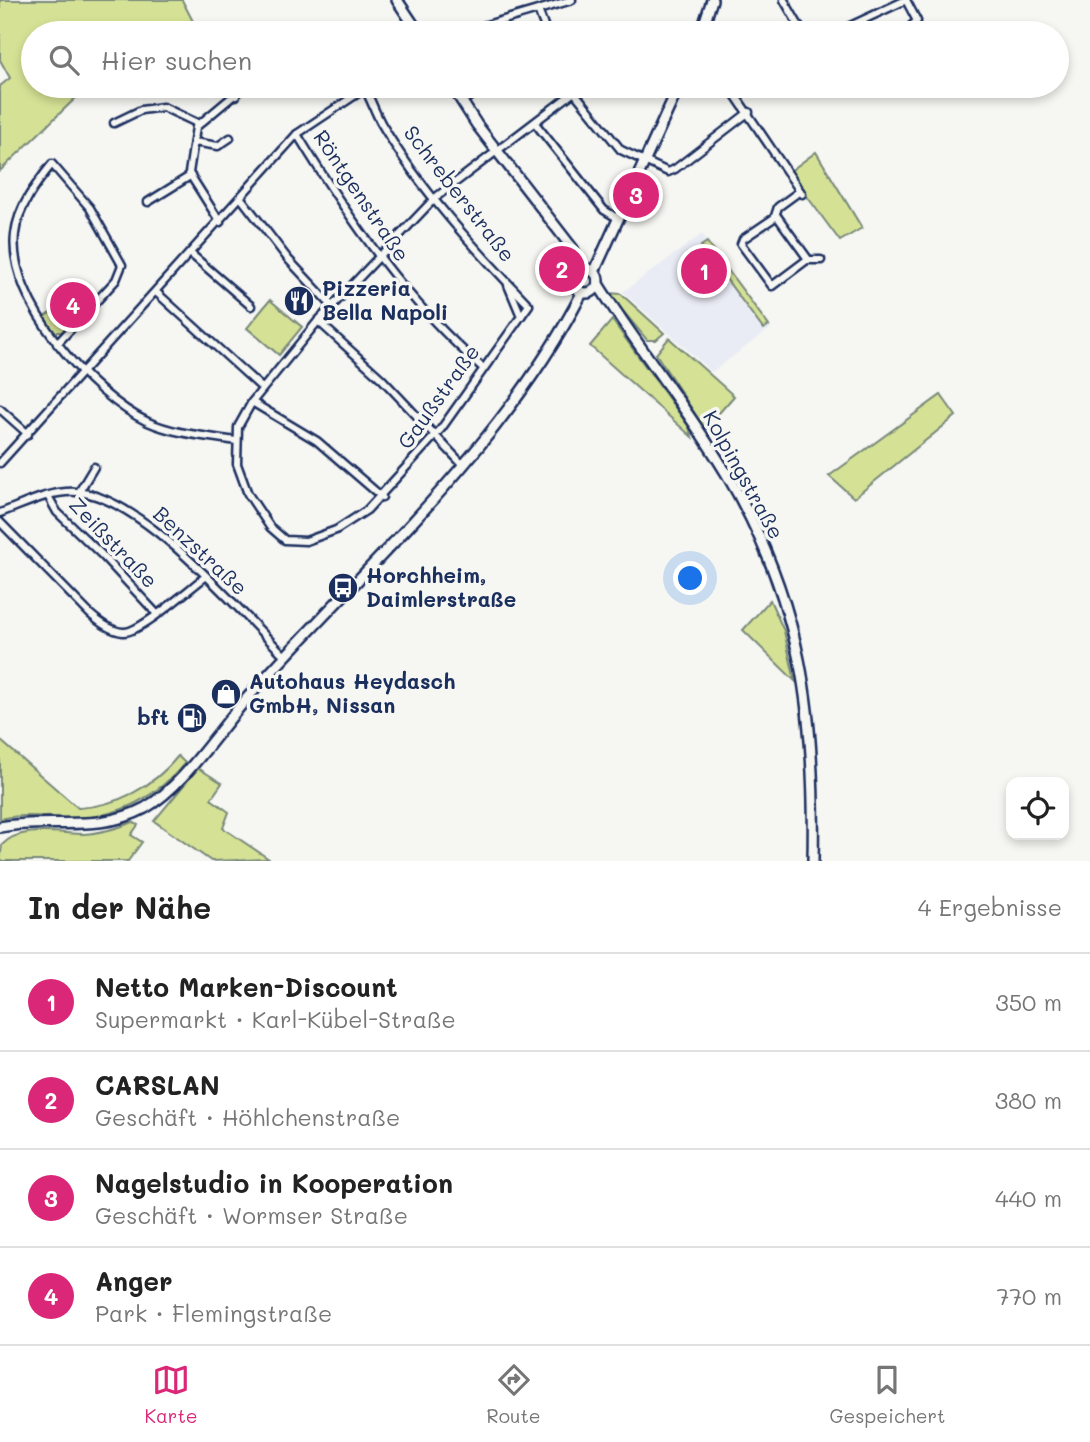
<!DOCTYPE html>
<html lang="de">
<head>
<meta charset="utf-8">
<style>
  body { margin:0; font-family:Mali,sans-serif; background:#f2f2f2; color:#222 }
  .controls { position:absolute; right:21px; bottom:21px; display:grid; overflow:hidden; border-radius:14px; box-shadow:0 4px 10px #0003 }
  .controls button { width:63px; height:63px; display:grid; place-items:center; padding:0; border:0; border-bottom:2px solid #e0e0e0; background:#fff; color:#222; font:35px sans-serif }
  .you { position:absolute; left:691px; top:579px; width:24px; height:24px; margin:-18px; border:5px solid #fff; border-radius:50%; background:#1a73e8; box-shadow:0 0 0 10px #1a73e833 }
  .badge { display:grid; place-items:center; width:46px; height:46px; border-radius:50%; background:#db2777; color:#fff; font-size:23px; font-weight:700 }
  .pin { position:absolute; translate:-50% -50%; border:4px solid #fff; box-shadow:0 2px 7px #0006 }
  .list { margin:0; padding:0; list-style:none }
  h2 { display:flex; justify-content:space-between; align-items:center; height:91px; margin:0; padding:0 28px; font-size:30px }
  h2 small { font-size:23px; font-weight:400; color:#767676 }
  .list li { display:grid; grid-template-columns:46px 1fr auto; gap:21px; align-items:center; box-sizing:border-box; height:98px; padding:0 28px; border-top:2px solid #e0e0e0 }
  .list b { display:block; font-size:26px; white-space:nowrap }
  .list p { margin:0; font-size:23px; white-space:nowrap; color:#767676 }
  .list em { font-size:23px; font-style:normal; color:#767676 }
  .icon { flex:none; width:38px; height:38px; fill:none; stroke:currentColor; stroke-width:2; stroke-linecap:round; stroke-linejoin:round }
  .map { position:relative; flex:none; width:1090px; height:861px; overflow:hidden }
  .search { position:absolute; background:#fff; box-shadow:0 4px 10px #0003; left:21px; right:21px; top:21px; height:77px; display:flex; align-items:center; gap:18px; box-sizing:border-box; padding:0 24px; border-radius:38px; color:#767676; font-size:26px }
  .sheet { height:483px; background:#fff }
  nav { display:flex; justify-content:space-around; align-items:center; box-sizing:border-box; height:98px; border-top:2px solid #e0e0e0; background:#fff; font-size:19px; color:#767676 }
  nav a { display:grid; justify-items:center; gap:4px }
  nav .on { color:#db2777 }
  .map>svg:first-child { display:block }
  .built { fill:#e9ecf5 }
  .green { fill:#d5e295; stroke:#78887a; stroke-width:2 }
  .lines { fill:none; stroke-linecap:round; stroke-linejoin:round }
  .street-casing { stroke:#1b2f5e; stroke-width:11 }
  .secondary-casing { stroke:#1b2f5e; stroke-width:14 }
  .street { stroke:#f6f6f2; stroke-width:6 }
  .secondary { stroke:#f6f6f2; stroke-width:9 }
  .labels { text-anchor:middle; stroke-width:7; stroke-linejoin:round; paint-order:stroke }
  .street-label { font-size:21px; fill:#1b2f5e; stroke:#f6f6f2 }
  .poi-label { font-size:21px; font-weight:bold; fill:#1b2f5e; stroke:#f6f6f2; text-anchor:start }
</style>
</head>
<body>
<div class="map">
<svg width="1090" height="861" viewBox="0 0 1090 861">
  <rect width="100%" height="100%" fill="#f6f6f2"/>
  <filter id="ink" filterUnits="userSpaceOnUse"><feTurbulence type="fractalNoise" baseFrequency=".0143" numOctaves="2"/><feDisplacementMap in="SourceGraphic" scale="14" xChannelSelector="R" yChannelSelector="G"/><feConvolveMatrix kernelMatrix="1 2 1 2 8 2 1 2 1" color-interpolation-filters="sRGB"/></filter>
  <g filter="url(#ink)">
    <path class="built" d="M702 234 771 328 712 372 623 292Z"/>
    <g class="green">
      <path d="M0 0H182L199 33H33V86H101L82 92 0 171V86L10 78 0 60Z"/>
      <path d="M816 152 862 228 840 241 789 172Z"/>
      <path d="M707 242 769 326 763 329 726 279 705 294 702 291 723 275 701 246Z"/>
      <path d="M89 287 93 295 62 332H53L44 317Z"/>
      <path d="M608 293 621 294 664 333 656 340H647Z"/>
      <path d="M270 300 302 327 279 355 247 328Z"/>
      <path d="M612 320 689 427 692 437 590 346Z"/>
      <path d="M669 338 734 396 705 429 656 354Z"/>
      <path d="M941 395 956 416 854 498 829 476Z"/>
      <path d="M770 600 784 631 795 681 743 630Z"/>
      <path d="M0 740 78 808C117 806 153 787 178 756L185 763C158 796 120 817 76 818 51 818 25 813 0 819Z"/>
      <path d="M198 768 222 783 211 799 229 812 223 828 269 859 211 861 154 821Z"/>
      <path d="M133 822 138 825 131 835 142 842 128 861H0L2 845C20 825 60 834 84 834 101 833 118 828 133 822Z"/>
    </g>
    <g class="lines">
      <g class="street-casing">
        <g id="street">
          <path d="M784 0 803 33"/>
          <path d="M906 0 917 21 910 27"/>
          <path d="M538 10 547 33"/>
          <path d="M459 33 572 0"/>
          <path d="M650 33H653"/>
          <path d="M835 33 906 0"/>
          <path d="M230 86 236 96"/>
          <path d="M729 86 802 194"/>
          <path d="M365 89C371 100 375 112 381 123 420 190 476 250 529 305L441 429 367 510 336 530 306 541 285 540 270 527 248 494 237 464 238 427 252 402 318 321 435 198 582 86"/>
          <path d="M574 92 621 150 668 172 675 169 749 112"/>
          <path d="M736 95 750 86"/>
          <path d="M461 101 490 86"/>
          <path d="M114 123 141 110 163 107 197 123"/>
          <path d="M535 123 604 210 619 219"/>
          <path d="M297 134C349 219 407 303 483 368"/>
          <path d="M194 142 218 146 230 138"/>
          <path d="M241 198 288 259 332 306"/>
          <path d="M148 202 190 176"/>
          <path d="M775 216 778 207 800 191"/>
          <path d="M777 216 808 259 772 286 741 244 743 239Z"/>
          <path d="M220 222 189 173 196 127 245 86"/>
          <path d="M191 254 251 306"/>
          <path d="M808 260H821"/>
          <path d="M508 285 521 316"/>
          <path d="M156 292 262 388"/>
          <path d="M318 321 382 379 463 465"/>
          <path d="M57 344 116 280 122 265 90 208 52 164C36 184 18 207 15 234 7 301 91 395 148 422 175 434 206 436 236 441"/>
          <path d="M252 402 317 441 382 497"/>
          <path d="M0 409 28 434"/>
          <path d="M0 463 297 134 369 86"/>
          <path d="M79 492 94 467"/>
          <path d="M48 496 57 512 102 555 156 613"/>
          <path d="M0 513C25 504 50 490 77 492 143 497 237 609 285 656"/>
          <path d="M0 522 90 614C99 622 111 631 123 632 139 634 190 588 205 577"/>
        </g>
      </g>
      <g class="secondary-casing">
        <g id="secondary">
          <path d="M397 0 419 33"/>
          <path d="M701 33 712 0"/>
          <path d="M452 86 477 125 573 249 582 270"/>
          <circle cx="586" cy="281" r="12"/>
          <path d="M594 272 679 86"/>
          <path d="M598 284C638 348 687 407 726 473 802 601 816 715 813 861"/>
          <path d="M0 827C50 817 97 834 145 808 185 785 218 730 249 696 365 566 501 450 582 293"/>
        </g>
      </g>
      <use href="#street" class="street"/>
      <use href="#secondary" class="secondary"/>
    </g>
  </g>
  <defs>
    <g id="restaurant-disc" transform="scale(1.575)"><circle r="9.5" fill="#1b2f5e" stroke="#f6f6f2"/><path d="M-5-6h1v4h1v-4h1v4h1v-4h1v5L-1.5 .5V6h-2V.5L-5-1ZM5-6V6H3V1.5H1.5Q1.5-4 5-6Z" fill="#fff"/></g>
    <g id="bus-disc" transform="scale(1.575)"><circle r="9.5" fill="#1b2f5e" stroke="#f6f6f2"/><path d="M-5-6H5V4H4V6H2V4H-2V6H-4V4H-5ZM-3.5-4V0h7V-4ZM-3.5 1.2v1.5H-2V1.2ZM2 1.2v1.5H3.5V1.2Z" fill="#fff"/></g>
    <g id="shop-disc" transform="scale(1.575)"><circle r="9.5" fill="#1b2f5e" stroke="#f6f6f2"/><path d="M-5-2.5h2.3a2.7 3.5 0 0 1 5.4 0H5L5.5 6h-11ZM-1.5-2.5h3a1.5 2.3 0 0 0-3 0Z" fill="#fff"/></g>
    <g id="fuel-disc" transform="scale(1.575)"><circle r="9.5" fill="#1b2f5e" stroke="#f6f6f2"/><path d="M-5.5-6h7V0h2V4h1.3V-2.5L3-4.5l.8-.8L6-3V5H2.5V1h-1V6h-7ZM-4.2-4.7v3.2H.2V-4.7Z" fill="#fff"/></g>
  </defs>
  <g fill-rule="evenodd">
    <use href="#restaurant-disc" x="299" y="301"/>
    <use href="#bus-disc" x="343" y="588"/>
    <use href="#shop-disc" x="226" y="694"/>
    <use href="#fuel-disc" x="192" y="718"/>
  </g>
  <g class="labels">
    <g class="street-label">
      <text transform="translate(459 194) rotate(52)" y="7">Schreberstraße</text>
      <text transform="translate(361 196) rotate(56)" y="7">Röntgenstraße</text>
      <text transform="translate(439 397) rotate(-54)" y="7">Gaußstraße</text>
      <text transform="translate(743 475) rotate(61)" y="7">Kolpingstraße</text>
      <text transform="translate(113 543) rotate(46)" y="7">Zeißstraße</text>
      <text transform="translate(200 551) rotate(43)" y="7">Benzstraße</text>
    </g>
    <g class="poi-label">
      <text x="322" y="296">Pizzeria<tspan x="322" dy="24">Bella Napoli</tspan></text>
      <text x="366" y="583">Horchheim,<tspan x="366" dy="24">Daimlerstraße</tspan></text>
      <text x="249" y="689">Autohaus Heydasch<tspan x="249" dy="24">GmbH, Nissan</tspan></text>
      <text x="169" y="725" text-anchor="end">bft</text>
    </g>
  </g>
</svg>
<div class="controls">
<button><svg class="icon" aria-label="locate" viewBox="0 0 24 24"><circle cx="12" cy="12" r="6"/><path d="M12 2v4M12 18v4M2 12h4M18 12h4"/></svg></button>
</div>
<div class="you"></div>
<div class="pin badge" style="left:704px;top:271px">1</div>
<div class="pin badge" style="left:562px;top:269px">2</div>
<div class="pin badge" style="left:636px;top:195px">3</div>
<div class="pin badge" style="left:73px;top:305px">4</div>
<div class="search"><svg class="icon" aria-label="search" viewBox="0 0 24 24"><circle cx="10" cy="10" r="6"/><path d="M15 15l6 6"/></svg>Hier suchen</div>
</div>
<section class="sheet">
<h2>In der Nähe<small>4 Ergebnisse</small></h2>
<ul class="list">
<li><span class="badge">1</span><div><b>Netto Marken-Discount</b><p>Supermarkt · Karl-Kübel-Straße</p></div><em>350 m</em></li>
<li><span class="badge">2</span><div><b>CARSLAN</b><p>Geschäft · Höhlchenstraße</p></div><em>380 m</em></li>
<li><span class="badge">3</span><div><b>Nagelstudio in Kooperation</b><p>Geschäft · Wormser Straße</p></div><em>440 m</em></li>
<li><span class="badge">4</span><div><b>Anger</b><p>Park · Flemingstraße</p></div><em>770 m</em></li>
</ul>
</section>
<nav>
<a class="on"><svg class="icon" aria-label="map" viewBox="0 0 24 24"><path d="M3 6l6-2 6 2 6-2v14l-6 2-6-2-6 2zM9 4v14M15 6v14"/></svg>Karte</a>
<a><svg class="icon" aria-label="directions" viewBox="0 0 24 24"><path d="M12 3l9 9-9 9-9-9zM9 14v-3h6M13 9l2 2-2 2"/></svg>Route</a>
<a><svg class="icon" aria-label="saved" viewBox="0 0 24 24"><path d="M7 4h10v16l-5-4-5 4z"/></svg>Gespeichert</a>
</nav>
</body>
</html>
